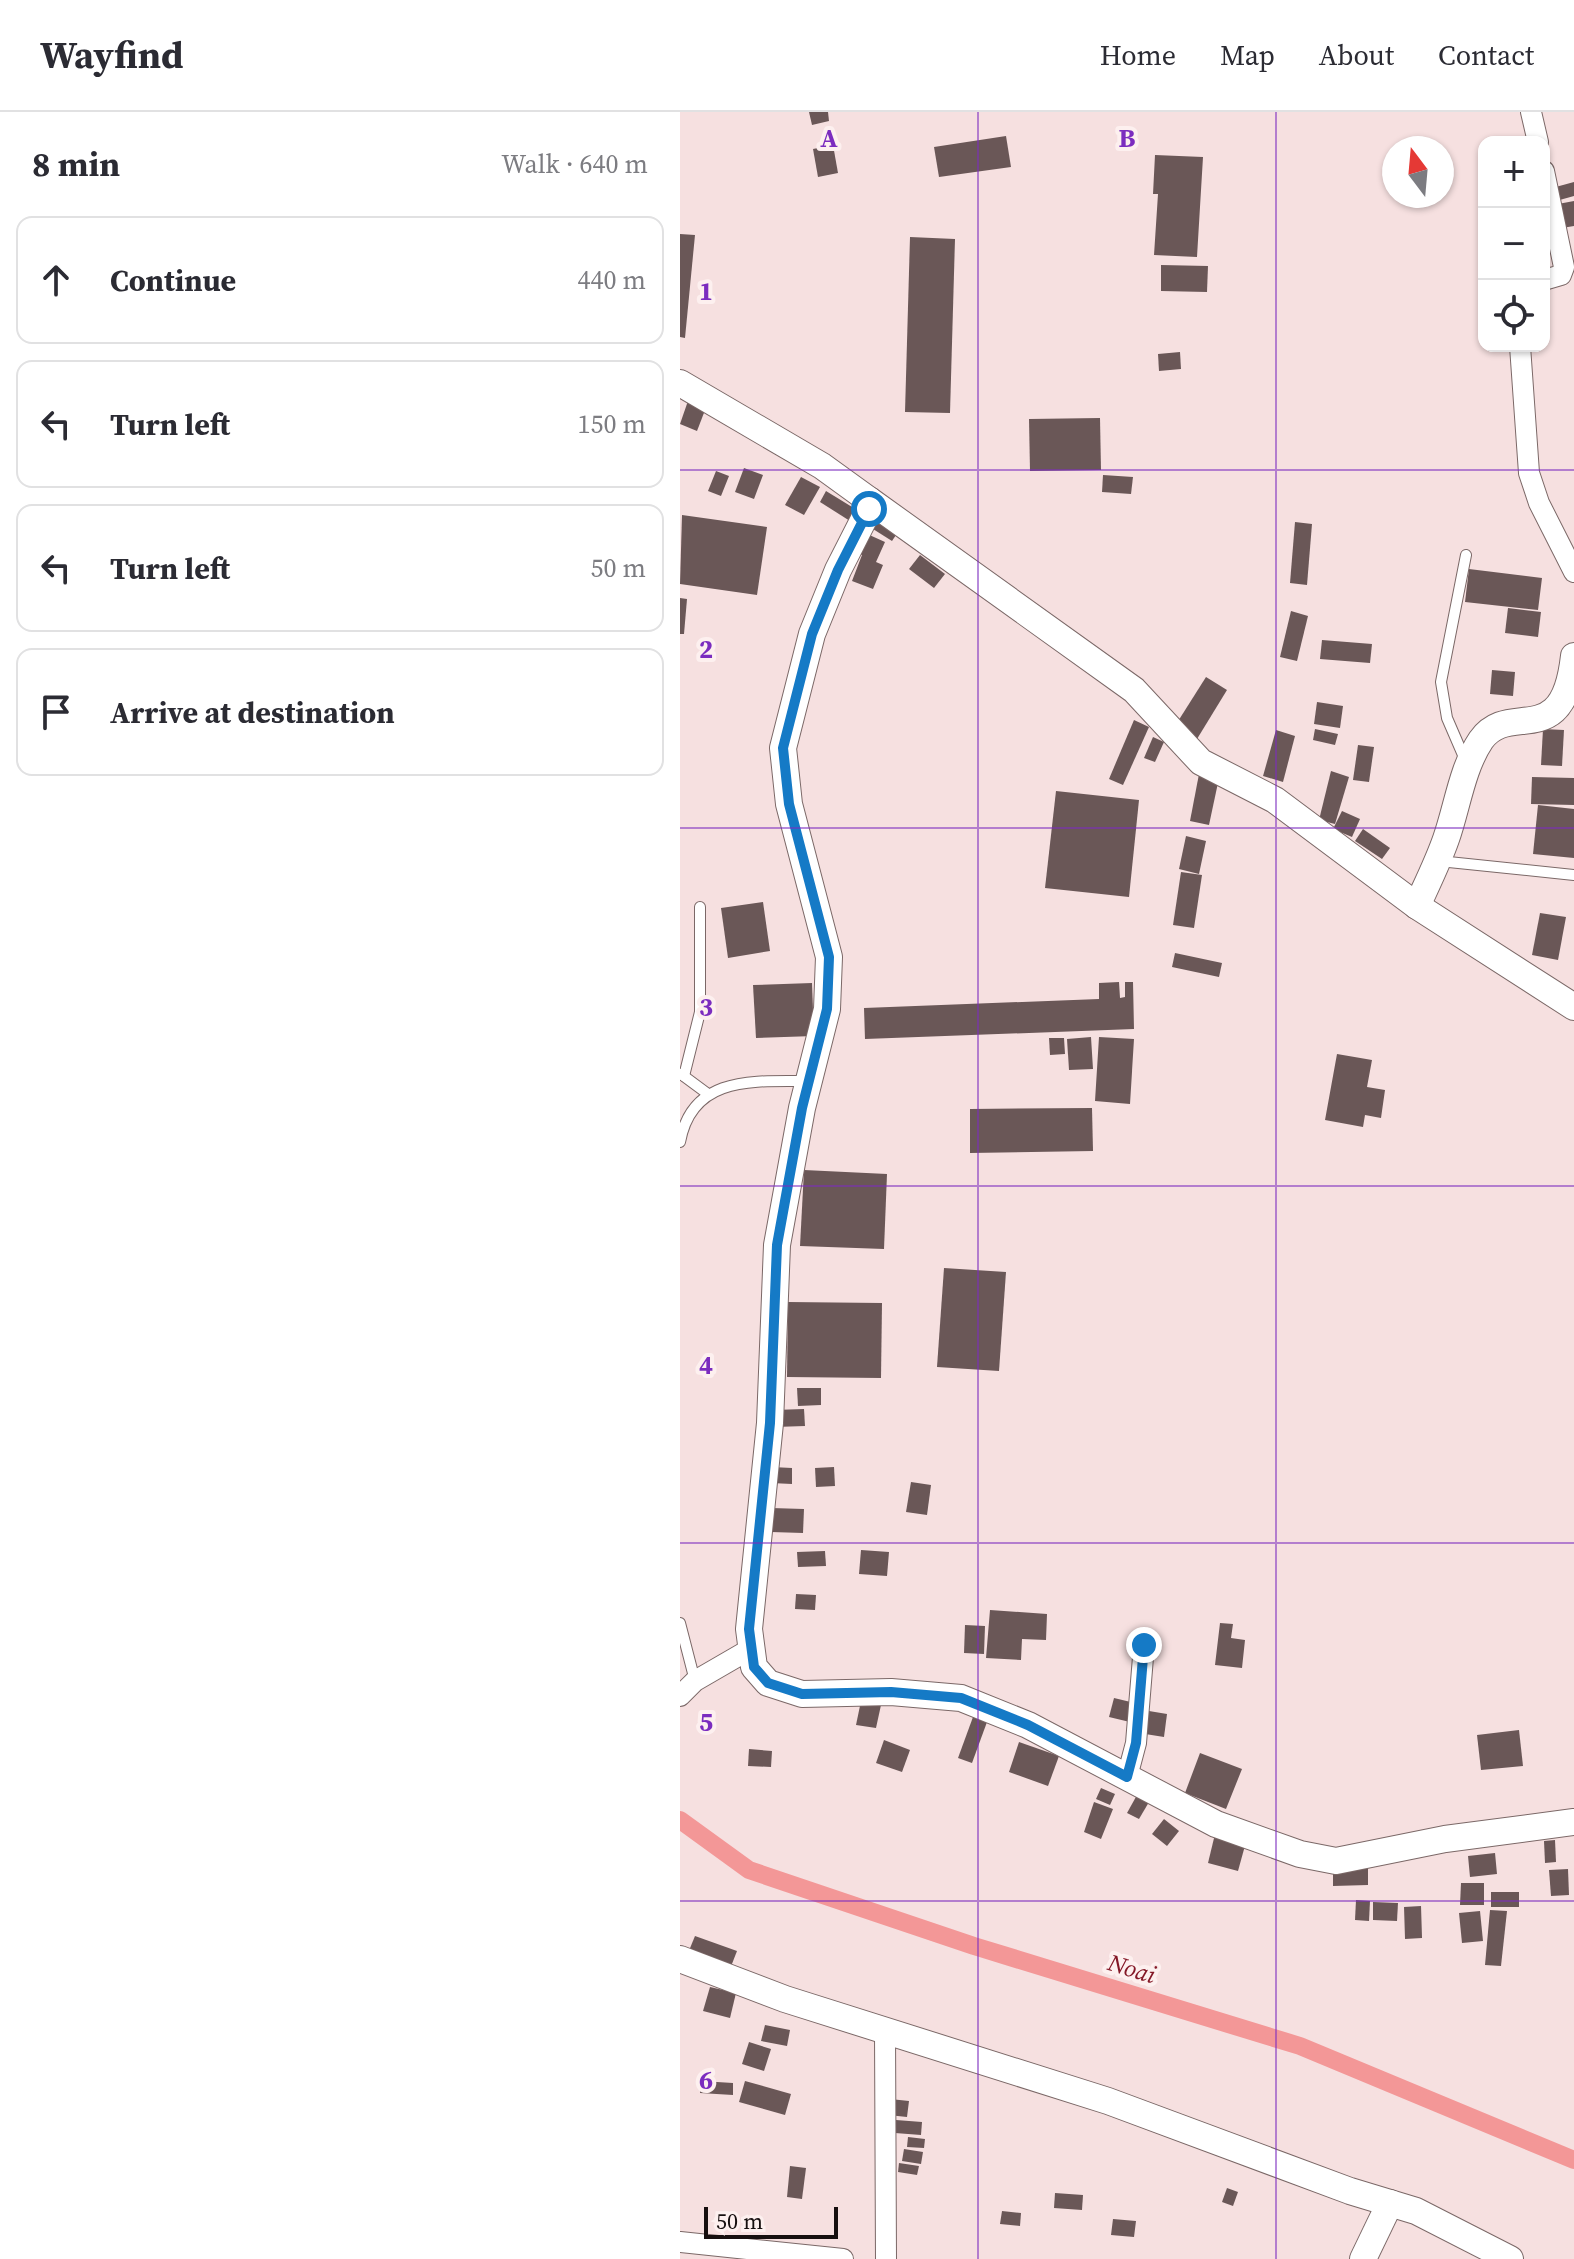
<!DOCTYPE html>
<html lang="en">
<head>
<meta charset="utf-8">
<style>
  body { margin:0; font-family:"Source Serif 4",serif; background:#f7f7f7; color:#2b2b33 }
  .controls { position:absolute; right:24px; top:24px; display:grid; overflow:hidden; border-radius:16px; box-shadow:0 2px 6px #0004 }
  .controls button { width:72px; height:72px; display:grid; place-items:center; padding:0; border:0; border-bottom:2px solid #e1e1e2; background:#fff; color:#2b2b33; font:40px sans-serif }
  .compass { position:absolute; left:702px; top:24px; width:72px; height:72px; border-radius:50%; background:#fff; box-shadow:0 2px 6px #0004; rotate:344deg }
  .scale { position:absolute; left:24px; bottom:20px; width:134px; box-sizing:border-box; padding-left:8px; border:4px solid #160f0f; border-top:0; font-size:22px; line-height:28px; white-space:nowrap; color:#160f0f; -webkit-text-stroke:6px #fdf0ef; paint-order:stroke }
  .stop { position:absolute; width:24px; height:24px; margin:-18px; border:6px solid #157ac6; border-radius:50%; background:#fff }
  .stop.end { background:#157ac6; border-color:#fff; box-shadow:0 2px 8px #0008 }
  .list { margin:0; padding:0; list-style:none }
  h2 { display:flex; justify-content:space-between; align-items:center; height:104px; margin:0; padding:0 32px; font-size:34px }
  h2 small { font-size:26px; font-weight:400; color:#7c7c81 }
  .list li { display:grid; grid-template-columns:52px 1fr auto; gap:24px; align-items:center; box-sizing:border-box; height:128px; margin:0 16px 16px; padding:0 16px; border:2px solid #e1e1e2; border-radius:16px }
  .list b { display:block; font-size:30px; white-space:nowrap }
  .list em { font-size:26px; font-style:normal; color:#7c7c81 }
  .icon { flex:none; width:44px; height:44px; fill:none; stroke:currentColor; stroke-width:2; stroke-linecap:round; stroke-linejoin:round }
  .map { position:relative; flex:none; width:894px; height:2147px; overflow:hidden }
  header { display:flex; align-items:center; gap:48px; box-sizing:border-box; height:112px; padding:0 40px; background:#fff; border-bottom:2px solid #e1e1e2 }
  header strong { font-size:38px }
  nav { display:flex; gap:44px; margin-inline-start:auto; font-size:28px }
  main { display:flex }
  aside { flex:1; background:#fff }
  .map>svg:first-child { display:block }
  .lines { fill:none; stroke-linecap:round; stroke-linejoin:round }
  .canal { stroke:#f39797; stroke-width:18 }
  .building { fill:#6a5757 }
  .service-casing { stroke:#7b6867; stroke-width:12 }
  .minor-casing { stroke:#7b6867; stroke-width:22 }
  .tertiary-casing { stroke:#7b6867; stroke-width:28 }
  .service { stroke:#fff; stroke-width:10 }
  .minor { stroke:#fff; stroke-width:20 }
  .tertiary { stroke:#fff; stroke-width:26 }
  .route { stroke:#157ac6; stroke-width:10 }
  .grid { fill:none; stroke:#7b2cbf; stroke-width:2; stroke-opacity:0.55 }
  .labels { text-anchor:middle; stroke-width:8; stroke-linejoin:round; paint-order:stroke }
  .water-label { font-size:24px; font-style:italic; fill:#841827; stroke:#fdf0ef }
  .grid-label { font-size:26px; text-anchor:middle; font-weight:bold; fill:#7b2cbf; stroke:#fdf0ef; stroke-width:8; stroke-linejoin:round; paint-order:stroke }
</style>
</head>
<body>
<header>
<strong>Wayfind</strong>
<nav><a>Home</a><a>Map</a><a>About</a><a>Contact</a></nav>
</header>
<main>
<aside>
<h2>8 min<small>Walk · 640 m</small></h2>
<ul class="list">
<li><svg class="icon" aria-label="ahead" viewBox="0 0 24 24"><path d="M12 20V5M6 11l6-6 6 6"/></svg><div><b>Continue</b></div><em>440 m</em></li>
<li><svg class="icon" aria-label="left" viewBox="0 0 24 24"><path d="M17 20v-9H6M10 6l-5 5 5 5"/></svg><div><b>Turn left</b></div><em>150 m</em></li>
<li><svg class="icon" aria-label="left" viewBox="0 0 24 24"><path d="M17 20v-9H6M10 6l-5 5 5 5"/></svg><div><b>Turn left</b></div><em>50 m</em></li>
<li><svg class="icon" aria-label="arrive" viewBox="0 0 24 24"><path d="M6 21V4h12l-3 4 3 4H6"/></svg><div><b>Arrive at destination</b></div></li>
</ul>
</aside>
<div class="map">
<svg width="894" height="2147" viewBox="0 0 894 2147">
  <rect width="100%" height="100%" fill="#f6e0e0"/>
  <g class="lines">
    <path class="canal" d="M0 1708 69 1758 294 1834 620 1934 894 2048"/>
  </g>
  <g class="building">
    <path d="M129 0H148L149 9 132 13Z"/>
    <path d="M326 24 331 55 259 65 254 35Z"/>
    <path d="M153 33 158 61 138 65 133 37Z"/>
    <path d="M475 43 523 45 517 145 474 143 478 82H473Z"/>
    <path d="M894 70V84L876 89 872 76Z"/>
    <path d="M894 89V114L882 116 878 92Z"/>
    <path d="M0 122 15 123 5 226 0 225Z"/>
    <path d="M230 125 275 127 270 301 225 300Z"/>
    <path d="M481 153 528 154 527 180 481 179Z"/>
    <path d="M500 240 501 257 479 259 478 242Z"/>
    <path d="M9 286 27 293 17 319 0 312Z"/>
    <path d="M420 306 421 358 350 359 349 307Z"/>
    <path d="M64 356 83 363 74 387 55 380Z"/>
    <path d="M36 359 49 364 41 384 28 379Z"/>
    <path d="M423 363 453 365 451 382 422 380Z"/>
    <path d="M121 365 140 375 124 403 105 393Z"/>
    <path d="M146 379 177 398 170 409 140 390Z"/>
    <path d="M2 403 87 415 77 483 0 472Z"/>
    <path d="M199 408 218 420 212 429 193 417Z"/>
    <path d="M615 410 632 412 627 473 610 471Z"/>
    <path d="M185 421 205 430 196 450 203 453 193 477 172 469 182 443 177 441Z"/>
    <path d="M240 443 265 462 254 476 229 457Z"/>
    <path d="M789 457 862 466 858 498 785 490Z"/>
    <path d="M0 486 7 487 4 522H0Z"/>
    <path d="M828 496 861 500 858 525 825 521Z"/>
    <path d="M611 499 628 504 617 549 600 545Z"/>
    <path d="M642 528 692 532 690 551 640 547Z"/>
    <path d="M812 558 835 560 833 584 810 582Z"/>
    <path d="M526 565 547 578 517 627 495 614Z"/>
    <path d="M637 590 663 594 660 616 634 612Z"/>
    <path d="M454 608 469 615 443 673 429 667Z"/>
    <path d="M635 617 658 622 655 633 633 628Z"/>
    <path d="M863 617 884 618 882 654 861 653Z"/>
    <path d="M596 618 615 624 603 670 583 664Z"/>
    <path d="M473 625 484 630 475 650 464 646Z"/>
    <path d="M678 633 694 635 689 670 673 668Z"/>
    <path d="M651 659 669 665 655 712 639 708Z"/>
    <path d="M519 662 539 666 529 713 510 709Z"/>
    <path d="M852 665 894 666V693L851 692Z"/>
    <path d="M376 679 459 688 449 785 365 776Z"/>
    <path d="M858 693 894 697V746L853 742Z"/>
    <path d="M662 699 680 707 672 725 653 717Z"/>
    <path d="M683 717 710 736 702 747 675 729Z"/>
    <path d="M506 724 526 729 519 762 499 757Z"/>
    <path d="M501 760 522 763 514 816 493 813Z"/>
    <path d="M83 790 90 839 48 846 41 796Z"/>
    <path d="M860 801 886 805 878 848 852 843Z"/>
    <path d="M495 841 542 851 539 865 492 855Z"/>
    <path d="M439 870 440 886 445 885V870H453L454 917 185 927 184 896 419 887V871Z"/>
    <path d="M132 871 134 924 76 926 73 873Z"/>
    <path d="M411 925 413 957 389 958 387 927Z"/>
    <path d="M419 925 454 927 450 992 415 989Z"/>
    <path d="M369 926H384L385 942 370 943Z"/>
    <path d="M657 942 692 948 687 975 705 978 701 1006 685 1003 683 1015 645 1008Z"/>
    <path d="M412 996 413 1039 290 1041V997Z"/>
    <path d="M124 1058 207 1062 204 1137 120 1134Z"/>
    <path d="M264 1156 326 1160 319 1259 257 1255Z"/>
    <path d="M108 1190 202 1191 201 1266 107 1265Z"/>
    <path d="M117 1276H141V1293L118 1294Z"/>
    <path d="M124 1297 125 1314 95 1315 94 1298Z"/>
    <path d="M92 1355 112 1356V1372L91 1371Z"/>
    <path d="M154 1355 155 1374 136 1375 135 1356Z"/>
    <path d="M231 1370 251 1373 247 1403 226 1400Z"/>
    <path d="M91 1396 124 1397 123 1421 91 1420Z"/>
    <path d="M181 1438 209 1440 207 1464 179 1462Z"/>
    <path d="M145 1439 146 1454 118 1455 117 1440Z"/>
    <path d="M116 1482 136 1483 135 1498 115 1497Z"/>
    <path d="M310 1498 367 1502 366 1528 342 1527 341 1548 306 1546Z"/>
    <path d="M540 1511 553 1512 551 1526 565 1528 562 1556 535 1553Z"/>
    <path d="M285 1513 305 1514 304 1542 284 1541Z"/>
    <path d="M434 1586 459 1592 454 1611 429 1605Z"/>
    <path d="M181 1589 201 1593 196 1616 176 1613Z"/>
    <path d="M463 1598 487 1602 484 1625 459 1621Z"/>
    <path d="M293 1605 307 1610 292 1651 278 1646Z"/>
    <path d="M839 1618 843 1654 801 1658 797 1623Z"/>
    <path d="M204 1628 230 1638 222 1660 196 1651Z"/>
    <path d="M339 1630 379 1644 368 1674 329 1660Z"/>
    <path d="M69 1637 92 1639 91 1655 68 1654Z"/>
    <path d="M520 1641 562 1657 546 1697 505 1681Z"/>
    <path d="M421 1676 435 1682 430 1693 416 1687Z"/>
    <path d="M457 1683 469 1690 459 1707 447 1701Z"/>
    <path d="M414 1690 433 1697 421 1727 404 1720Z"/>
    <path d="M484 1707 499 1719 487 1734 472 1722Z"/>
    <path d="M535 1722 566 1730 558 1759 528 1751Z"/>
    <path d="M875 1728 876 1750 865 1751 864 1729Z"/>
    <path d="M815 1741 817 1762 790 1765 788 1744Z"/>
    <path d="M688 1756V1773L653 1774V1757Z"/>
    <path d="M888 1757 889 1783 871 1784 869 1758Z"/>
    <path d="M781 1771H804V1793H780Z"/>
    <rect x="811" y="1780" width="28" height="15"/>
    <path d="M676 1788 690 1789 689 1809 675 1808Z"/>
    <path d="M693 1790 718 1791 717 1809 693 1808Z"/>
    <path d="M741 1794 742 1826 725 1827 724 1795Z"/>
    <path d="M810 1798 827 1799 821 1854 805 1853Z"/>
    <path d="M800 1799 803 1829 782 1831 779 1801Z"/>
    <path d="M15 1824 57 1839 50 1857 8 1841Z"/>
    <path d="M30 1875 56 1881 50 1906 23 1899Z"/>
    <path d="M85 1913 110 1918 107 1934 81 1929Z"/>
    <path d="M69 1930 91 1937 84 1959 62 1952Z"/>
    <path d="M21 1969 53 1971V1983L20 1981Z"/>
    <path d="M65 1969 111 1982 105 2003 59 1990Z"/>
    <path d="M210 1987 229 1989 227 2005 208 2003Z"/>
    <path d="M216 2008 242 2010 241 2023 215 2021Z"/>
    <path d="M228 2025 245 2027 244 2036 227 2035Z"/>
    <path d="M224 2037 243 2040 241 2052 222 2049Z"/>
    <path d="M219 2051 239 2054 237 2063 218 2060Z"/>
    <path d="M110 2054 126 2056 122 2087 107 2085Z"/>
    <path d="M547 2076 558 2080 553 2094 542 2090Z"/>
    <path d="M375 2081 403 2083 402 2098 374 2096Z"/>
    <path d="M322 2099 341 2101 340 2114 320 2112Z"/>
    <path d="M433 2107 456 2109 454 2125 431 2123Z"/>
  </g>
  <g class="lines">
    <g class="service-casing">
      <g id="service">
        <path d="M786 650 767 606 761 570 786 443"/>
        <path d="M759 749 894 763"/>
        <path d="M1 962 28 982"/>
        <path d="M4 964 20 900V795"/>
        <path d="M0 1030C12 964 72 969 126 969"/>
        <path d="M0 1511 15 1569"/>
      </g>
    </g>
    <g class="minor-casing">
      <g id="minor">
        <path d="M851 0 858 30"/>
        <path d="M864 59 884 155 881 163 864 168"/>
        <path d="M840 234 849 361 859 391 894 460"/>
        <path d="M0 1584 15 1569 72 1536"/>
        <path d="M447 1665 456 1631 464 1533"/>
        <path d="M205 1919 206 2147"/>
        <path d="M0 2130 163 2147"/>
      </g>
    </g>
    <g class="tertiary-casing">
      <g id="tertiary">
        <path d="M0 271 142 354 189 388V397L158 458 132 522 103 636 109 692 149 845 147 897 122 996 97 1133 90 1311 69 1517 74 1555 88 1571 122 1582 211 1580 281 1586 348 1613 536 1712 620 1742 656 1749 765 1727 894 1710"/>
        <path d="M189 388 454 578 521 650 595 688 737 794 894 895"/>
        <path d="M737 794C747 772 758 750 766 727 777 696 782 656 801 628 830 587 883 642 894 544"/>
        <path d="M0 1847 105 1887 428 1989 670 2079 736 2099 830 2147"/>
        <path d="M683 2147 710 2091"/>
      </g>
    </g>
    <use href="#service" class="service"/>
    <use href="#minor" class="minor"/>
    <use href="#tertiary" class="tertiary"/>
  </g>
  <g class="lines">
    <path class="route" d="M189 397 158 458 132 522 103 636 109 692 149 845 147 897 122 996 97 1133 90 1311 69 1517 74 1555 88 1571 122 1582 211 1580 281 1586 348 1613 447 1665 456 1631 464 1533"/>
  </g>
  <path class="grid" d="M298 0V2147M596 0V2147M0 358H894M0 716H894M0 1074H894M0 1431H894M0 1789H894"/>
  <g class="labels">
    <g class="water-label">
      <text transform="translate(452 1857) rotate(17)" y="8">Noai</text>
    </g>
  </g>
  <g class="grid-label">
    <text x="149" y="35">A</text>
    <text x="447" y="35">B</text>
    <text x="26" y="188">1</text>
    <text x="26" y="546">2</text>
    <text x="26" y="904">3</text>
    <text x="26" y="1262">4</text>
    <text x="26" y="1619">5</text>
    <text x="26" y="1977">6</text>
  </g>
</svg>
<div class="controls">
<button>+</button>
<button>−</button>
<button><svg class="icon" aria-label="locate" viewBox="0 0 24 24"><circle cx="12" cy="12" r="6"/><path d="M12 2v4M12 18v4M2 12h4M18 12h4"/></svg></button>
</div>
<svg class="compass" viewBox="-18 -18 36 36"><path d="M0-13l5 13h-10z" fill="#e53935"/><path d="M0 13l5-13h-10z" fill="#7c7c81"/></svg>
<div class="scale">50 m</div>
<div class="stop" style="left:189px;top:397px"></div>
<div class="stop end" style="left:464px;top:1533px"></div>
</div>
</main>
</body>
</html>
